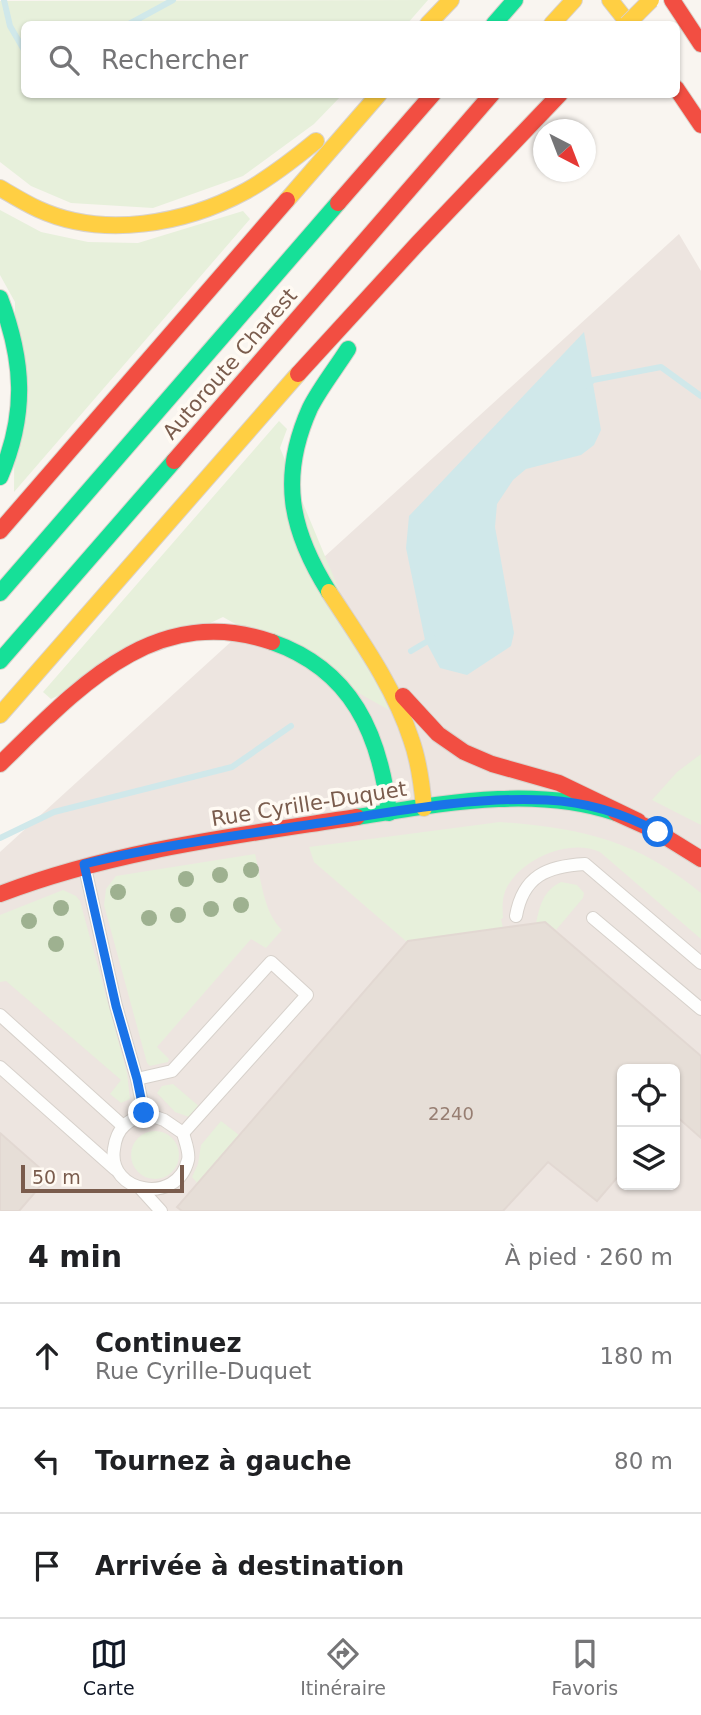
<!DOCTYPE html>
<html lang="fr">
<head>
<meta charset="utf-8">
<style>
  body { margin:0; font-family:"DejaVu Sans",sans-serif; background:#f6f6f6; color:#202124 }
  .controls { position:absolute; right:21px; bottom:21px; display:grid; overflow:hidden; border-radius:10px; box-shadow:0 2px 5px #0004 }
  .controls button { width:63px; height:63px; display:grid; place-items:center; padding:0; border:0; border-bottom:2px solid #e0e0e0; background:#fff; color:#202124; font:35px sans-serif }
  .compass { position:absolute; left:533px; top:119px; width:63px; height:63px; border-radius:50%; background:#fff; box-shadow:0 2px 5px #0004; rotate:138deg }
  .scale { position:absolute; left:21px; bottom:18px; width:163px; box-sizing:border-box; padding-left:7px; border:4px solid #7a5c4d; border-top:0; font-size:19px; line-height:24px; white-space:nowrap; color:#7a5c4d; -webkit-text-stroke:5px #fffaf3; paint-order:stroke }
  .stop { position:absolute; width:21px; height:21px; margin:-16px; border:5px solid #1a73e8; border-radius:50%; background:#fff }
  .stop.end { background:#1a73e8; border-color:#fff; box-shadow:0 2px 7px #0008 }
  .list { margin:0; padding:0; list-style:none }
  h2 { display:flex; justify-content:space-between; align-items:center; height:91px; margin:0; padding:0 28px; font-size:30px }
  h2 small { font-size:23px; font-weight:400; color:#757577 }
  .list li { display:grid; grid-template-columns:46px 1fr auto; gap:21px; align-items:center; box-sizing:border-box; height:105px; padding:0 28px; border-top:2px solid #e0e0e0 }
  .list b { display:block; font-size:26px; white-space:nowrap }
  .list p { margin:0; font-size:23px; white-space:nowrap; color:#757577 }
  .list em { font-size:23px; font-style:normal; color:#757577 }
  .icon { flex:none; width:38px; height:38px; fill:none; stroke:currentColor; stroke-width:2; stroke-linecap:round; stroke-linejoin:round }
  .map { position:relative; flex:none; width:701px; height:1211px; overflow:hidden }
  .search { position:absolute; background:#fff; box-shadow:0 2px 5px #0004; left:21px; right:21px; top:21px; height:77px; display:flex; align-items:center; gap:18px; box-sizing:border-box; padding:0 24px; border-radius:10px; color:#757577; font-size:26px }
  .sheet { height:406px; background:#fff }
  nav { display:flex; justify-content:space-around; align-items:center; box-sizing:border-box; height:98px; border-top:2px solid #e0e0e0; background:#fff; font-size:19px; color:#757577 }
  nav a { display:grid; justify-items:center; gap:4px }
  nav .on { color:#111827 }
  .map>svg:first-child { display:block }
  .industrial { fill:#ede5e0; fill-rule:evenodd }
  .green { fill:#e7f0db }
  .water { fill:#d0e8ea }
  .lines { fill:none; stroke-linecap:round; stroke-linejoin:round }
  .stream { stroke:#d0e8ea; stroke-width:6 }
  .building { fill:#e6ded7; stroke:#e2d8d2; stroke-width:2 }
  .lane-casing { stroke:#d7d1cb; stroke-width:14 }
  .fast-casing { stroke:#d9d2cb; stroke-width:18 }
  .slow-casing { stroke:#d9d2cb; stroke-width:18 }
  .jam-casing { stroke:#d9d2cb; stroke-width:18 }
  .lane { stroke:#fefefd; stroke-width:12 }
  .fast { stroke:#16e098; stroke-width:16 }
  .slow { stroke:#ffcf43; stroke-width:16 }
  .jam { stroke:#f24e42; stroke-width:16 }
  .slow-bridge-casing { stroke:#dad1cc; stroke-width:18; stroke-linecap:butt }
  .slow-bridge { stroke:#ffcf43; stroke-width:16 }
  .tree { fill:#9eb190 }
  .route { stroke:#1a73e8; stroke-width:9 }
  .labels { text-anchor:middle; stroke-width:7; stroke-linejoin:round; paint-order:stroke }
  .number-label { font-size:18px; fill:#977e72 }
  .street-label { font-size:21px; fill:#7a5c4d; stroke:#fffaf3 }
</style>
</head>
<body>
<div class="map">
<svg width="701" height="1211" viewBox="0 0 701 1211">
  <rect width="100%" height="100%" fill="#f9f5f0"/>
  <path class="industrial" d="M679 234 701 271V1211H0V852ZM622 1069H675V1185H622Z"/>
  <g class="green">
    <path d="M428 0 407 24H24V94L342 95 314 124 243 176 153 208 71 203 31 186 0 162V1Z"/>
    <path d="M0 210 41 232 88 242 138 243 243 211 250 219 14 492 15 302 0 275Z"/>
    <path d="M279 421 287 429 280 448 389 710 223 617 51 699 43 692Z"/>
    <path d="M701 754V825L652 800 677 772Z"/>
    <path d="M500 822C581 828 636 840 701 893V939L600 852C571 839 529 856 511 881 502 892 502 905 503 918L501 919 503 928 407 942 314 862 309 847Z"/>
    <path d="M255 854C261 878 263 912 282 930L266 948 251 939 157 1047 169 1059 168 1062 150 1066 147 1063 104 905 106 889 116 876Z"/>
    <path d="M561 882 577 885 584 893 583 898 556 930 546 922 536 923C540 905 543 891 561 882Z"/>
    <path d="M63 890 76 896 80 901 127 1073 130 1099 121 1103 110 1094 121 1080 6 981 0 982V915Z"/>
    <path d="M173 1084 201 1108 192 1118 175 1112 157 1093 162 1086Z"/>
    <path d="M221 1121 239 1135 197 1183 192 1177 198 1164 201 1145Z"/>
    <circle cx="155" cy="1155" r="24"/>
  </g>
  <path class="water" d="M584 332 601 430 594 445 581 455 526 469 513 480 497 504 495 527 514 633 511 646 467 675 440 668 425 640 406 548 409 516Z"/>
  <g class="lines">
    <g class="stream">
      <path d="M4 0 10 26 24 50"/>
      <path d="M129 24 173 0"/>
      <path d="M587 386 593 380 661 367 701 396"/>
      <path d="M411 651 433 638"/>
      <path d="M0 838 54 812 232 767 291 726"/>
    </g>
  </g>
  <g class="building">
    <path d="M545 922 701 1056V1138L675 1115V1069H622V1172L597 1201 548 1162 503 1211H182L177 1207 408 941Z"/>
    <path d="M0 1133 49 1176 19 1211H0Z"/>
  </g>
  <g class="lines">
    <g class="lane-casing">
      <g id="lane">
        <path d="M85 868 116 1006 137 1079 144 1113 164 1120 183 1133C185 1141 190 1153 188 1160 177 1206 107 1193 114 1149 115 1140 119 1130 125 1125 130 1120 138 1117 144 1113"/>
        <path d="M516 916C523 876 547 866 585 864L701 963"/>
        <path d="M593 918 701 1009"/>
        <path d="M0 1015 123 1126"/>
        <path d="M0 1067 115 1169"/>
        <path d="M137 1079 172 1071 271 962 307 995 183 1133"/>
        <path d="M141 1189 161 1211"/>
      </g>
    </g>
    <g class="fast-casing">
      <g id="fast">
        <path d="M494 24 515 0"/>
        <path d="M0 298C24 361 27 414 0 477"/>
        <path d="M329 592C290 530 279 477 310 408 320 388 336 368 348 349"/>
        <path d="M0 593 338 203"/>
        <path d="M272 642C352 670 380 734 389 813"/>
        <path d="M0 661 174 461"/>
        <path d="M357 817C440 804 534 785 616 813"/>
      </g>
    </g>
    <g class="slow-casing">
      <g id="slow">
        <path d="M610 0 629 24"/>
        <path d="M428 24 451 0"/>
        <path d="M552 24 574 0"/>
        <path d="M0 188C12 195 25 203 38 209 103 239 185 224 246 191 271 177 294 159 316 141"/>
        <path d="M287 200 379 94"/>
        <path d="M329 592C359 638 394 686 411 739 419 761 422 785 424 808"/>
        <path d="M0 715 298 374"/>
      </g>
    </g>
    <g class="jam-casing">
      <g id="jam">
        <path d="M672 0 701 44"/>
        <path d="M676 88 701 125"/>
        <path d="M338 203 433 94"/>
        <path d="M298 374 418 243 560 94"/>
        <path d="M174 461 492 94"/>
        <path d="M0 531 287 200"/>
        <path d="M403 696 438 734 464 752 492 764 559 783 638 821"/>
        <path d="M0 764C76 690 154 601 272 642"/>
        <path d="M616 813 656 831 701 859"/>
        <path d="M0 894C115 850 235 836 357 817"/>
      </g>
    </g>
    <use href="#lane" class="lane"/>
    <use href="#fast" class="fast"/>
    <use href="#slow" class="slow"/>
    <use href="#jam" class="jam"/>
    <g class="slow-bridge-casing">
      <path id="slow-bridge" d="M627 24 651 0"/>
    </g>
    <use href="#slow-bridge" class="slow-bridge"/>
  </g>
  <g class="tree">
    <circle cx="251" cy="870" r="8"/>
    <circle cx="220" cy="875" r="8"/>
    <circle cx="186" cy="879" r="8"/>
    <circle cx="118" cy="892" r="8"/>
    <circle cx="241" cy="905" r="8"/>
    <circle cx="61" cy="908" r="8"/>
    <circle cx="211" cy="909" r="8"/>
    <circle cx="178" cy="915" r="8"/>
    <circle cx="149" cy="918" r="8"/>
    <circle cx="29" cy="921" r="8"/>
    <circle cx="56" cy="944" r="8"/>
  </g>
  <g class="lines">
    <path class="route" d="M144 1113 137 1079 116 1006 84 864C161 845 241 835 320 823 392 812 474 796 547 800 587 802 623 813 658 832"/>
  </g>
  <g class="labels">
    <g class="number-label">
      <text x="451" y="1120">2240</text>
    </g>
    <g class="street-label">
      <text transform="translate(230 364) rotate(-49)" y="7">Autoroute Charest</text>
      <text transform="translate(309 804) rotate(-9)" y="7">Rue Cyrille-Duquet</text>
    </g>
  </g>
</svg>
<div class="controls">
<button><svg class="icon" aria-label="locate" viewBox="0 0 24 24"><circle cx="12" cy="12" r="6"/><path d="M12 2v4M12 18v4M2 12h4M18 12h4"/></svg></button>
<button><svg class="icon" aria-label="layers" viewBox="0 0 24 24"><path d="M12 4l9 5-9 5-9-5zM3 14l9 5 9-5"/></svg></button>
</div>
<svg class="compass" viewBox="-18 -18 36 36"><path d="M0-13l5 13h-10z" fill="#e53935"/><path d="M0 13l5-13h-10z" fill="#757577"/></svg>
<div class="scale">50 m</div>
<div class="stop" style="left:658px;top:832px"></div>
<div class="stop end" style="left:144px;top:1113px"></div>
<div class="search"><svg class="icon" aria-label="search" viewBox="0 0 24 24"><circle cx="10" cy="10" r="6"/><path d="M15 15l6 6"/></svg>Rechercher</div>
</div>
<section class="sheet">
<h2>4 min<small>À pied · 260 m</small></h2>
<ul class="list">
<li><svg class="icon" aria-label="ahead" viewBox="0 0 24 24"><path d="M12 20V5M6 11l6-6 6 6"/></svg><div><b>Continuez</b><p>Rue Cyrille-Duquet</p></div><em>180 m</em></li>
<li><svg class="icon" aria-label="left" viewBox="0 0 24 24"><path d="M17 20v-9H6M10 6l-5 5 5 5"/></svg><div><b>Tournez à gauche</b></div><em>80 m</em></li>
<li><svg class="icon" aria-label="arrive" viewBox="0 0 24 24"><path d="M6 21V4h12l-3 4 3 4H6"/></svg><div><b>Arrivée à destination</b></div></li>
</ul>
</section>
<nav>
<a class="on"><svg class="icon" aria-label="map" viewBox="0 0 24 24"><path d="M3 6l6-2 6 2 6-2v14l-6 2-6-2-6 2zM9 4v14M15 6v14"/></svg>Carte</a>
<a><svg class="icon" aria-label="directions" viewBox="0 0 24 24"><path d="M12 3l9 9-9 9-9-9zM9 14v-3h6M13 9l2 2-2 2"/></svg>Itinéraire</a>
<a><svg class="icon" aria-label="saved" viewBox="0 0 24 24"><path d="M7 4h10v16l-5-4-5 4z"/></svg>Favoris</a>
</nav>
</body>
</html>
